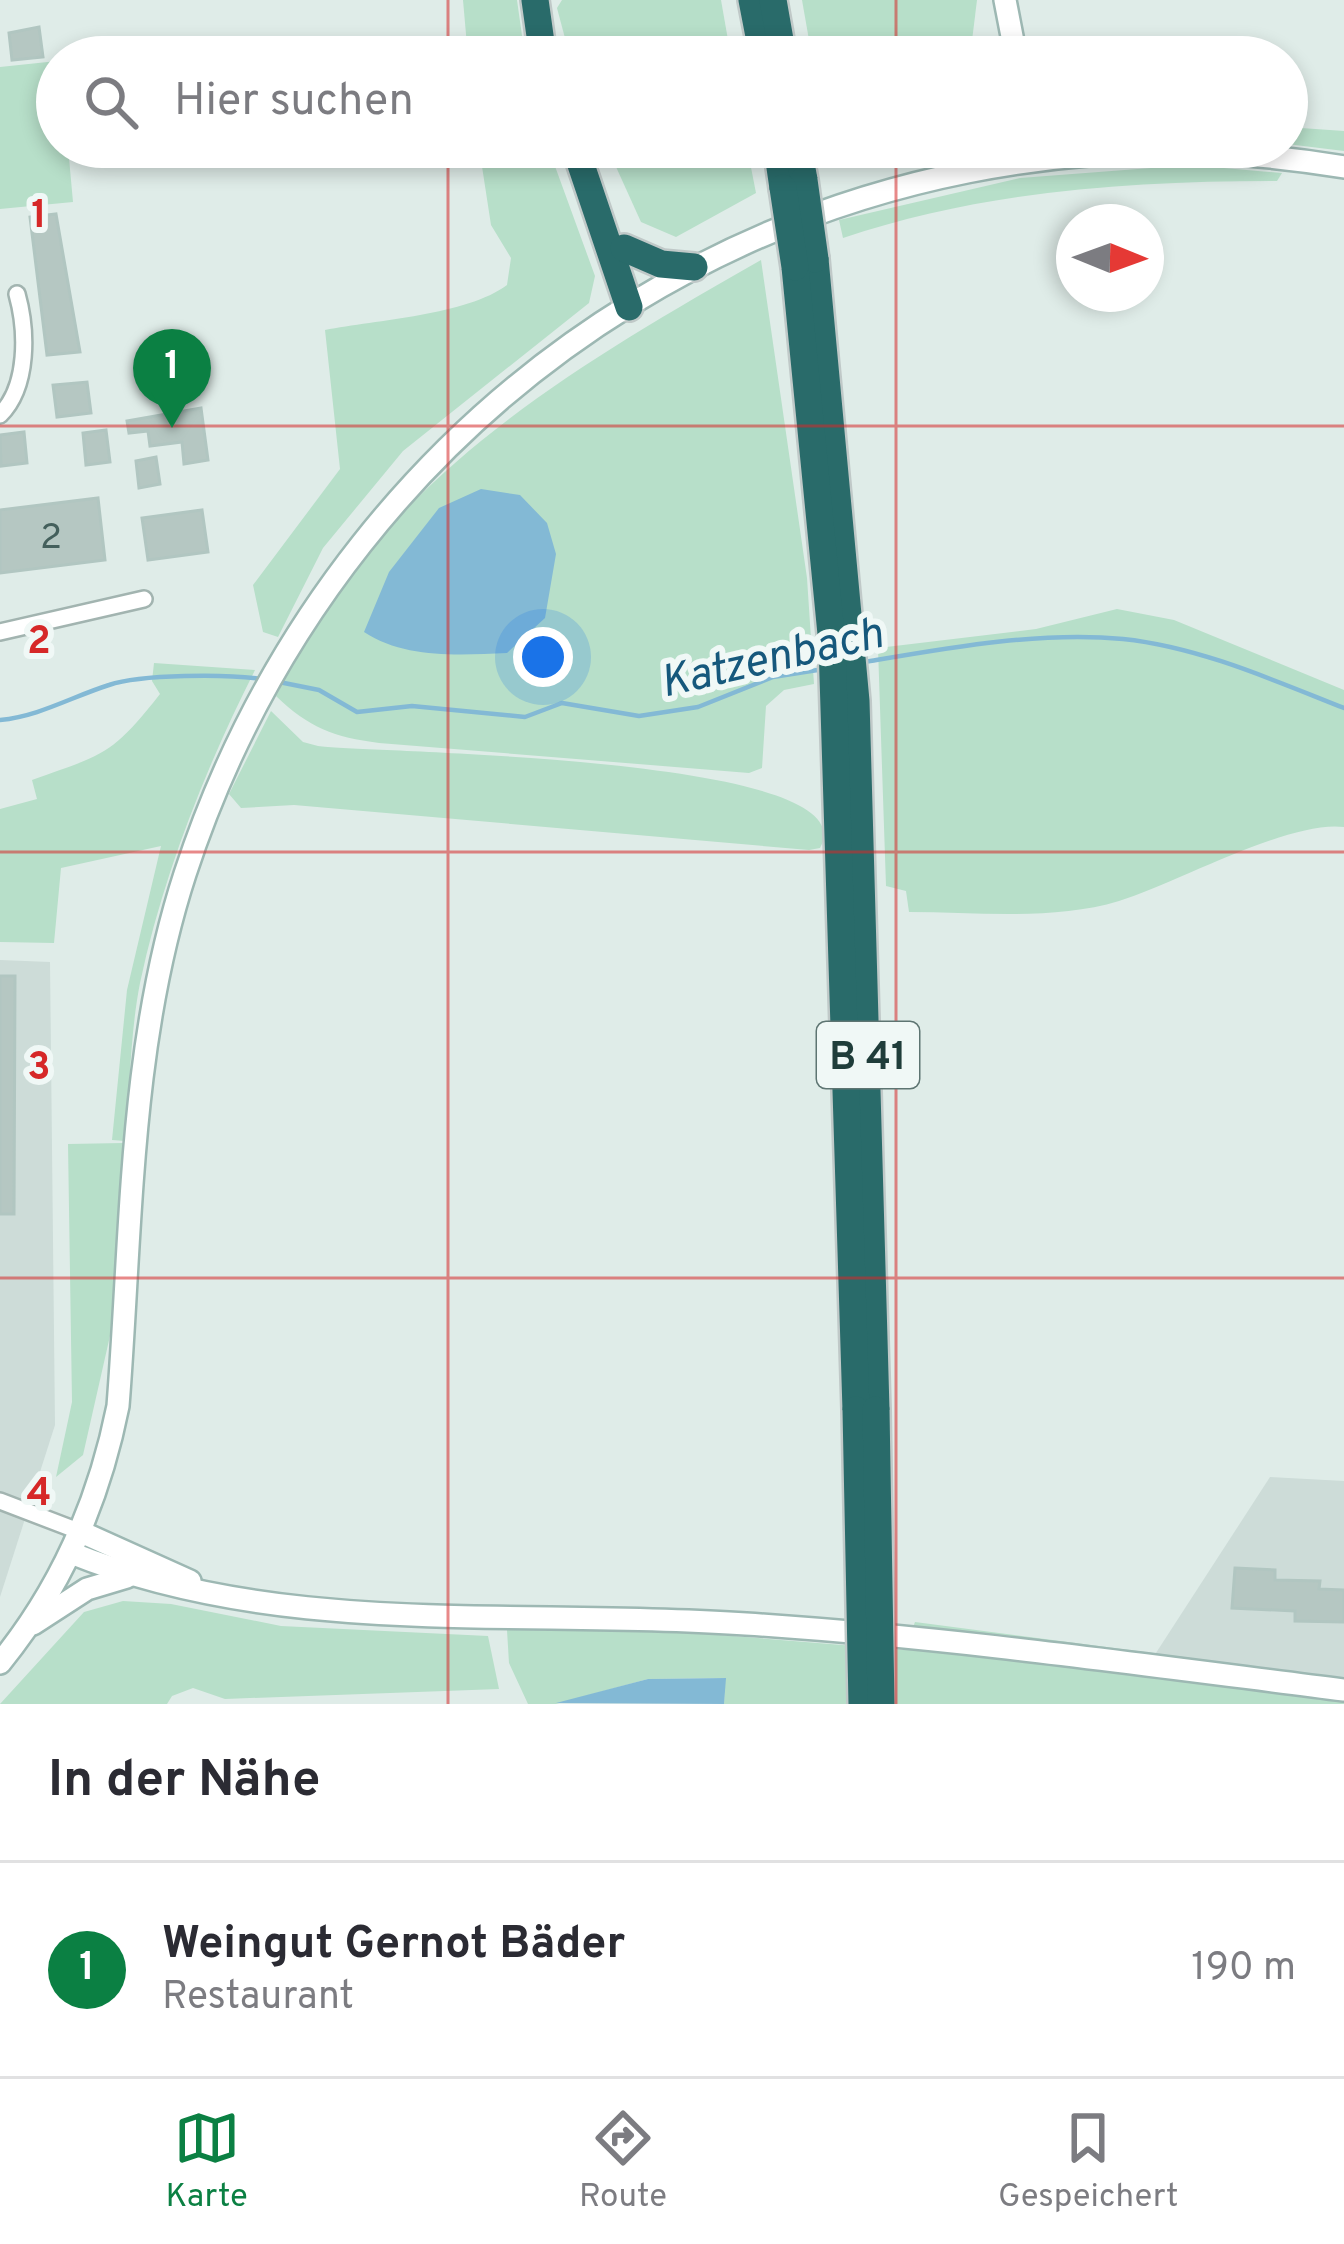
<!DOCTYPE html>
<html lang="de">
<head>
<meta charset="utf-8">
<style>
  body { margin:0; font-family:Overpass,sans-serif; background:#f2f2f3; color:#2b2b33 }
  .compass { position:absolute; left:1056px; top:204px; width:108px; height:108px; border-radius:50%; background:#fff; box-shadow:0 6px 18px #0003; rotate:91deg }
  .you { position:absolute; left:543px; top:657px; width:42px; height:42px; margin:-30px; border:9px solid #fff; border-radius:50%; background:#1a73e8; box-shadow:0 0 0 18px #1a73e833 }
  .badge { display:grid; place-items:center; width:78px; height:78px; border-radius:50%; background:#0b8043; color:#fff; font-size:39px; font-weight:700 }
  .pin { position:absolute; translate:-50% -99px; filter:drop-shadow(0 3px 6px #0008) }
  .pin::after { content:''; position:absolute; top:63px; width:42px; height:36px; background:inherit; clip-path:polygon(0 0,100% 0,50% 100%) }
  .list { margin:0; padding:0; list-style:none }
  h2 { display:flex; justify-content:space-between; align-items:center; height:156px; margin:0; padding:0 48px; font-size:51px }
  h2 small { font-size:39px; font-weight:400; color:#7c7c81 }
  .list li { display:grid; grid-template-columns:78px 1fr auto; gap:36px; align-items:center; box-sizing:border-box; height:216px; padding:0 48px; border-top:3px solid #e1e1e2 }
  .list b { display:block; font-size:45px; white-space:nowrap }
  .list p { margin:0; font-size:39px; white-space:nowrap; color:#7c7c81 }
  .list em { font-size:39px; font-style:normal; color:#7c7c81 }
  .icon { flex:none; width:66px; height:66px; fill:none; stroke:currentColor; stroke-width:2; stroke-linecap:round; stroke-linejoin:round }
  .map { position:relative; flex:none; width:1344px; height:1704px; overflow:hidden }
  .search { position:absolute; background:#fff; box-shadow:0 6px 18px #0003; left:36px; right:36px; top:36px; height:132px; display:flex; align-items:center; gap:30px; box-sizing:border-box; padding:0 42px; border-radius:66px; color:#7c7c81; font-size:45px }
  .sheet { height:372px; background:#fff }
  nav { display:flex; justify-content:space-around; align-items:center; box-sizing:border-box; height:168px; border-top:3px solid #e1e1e2; background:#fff; font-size:33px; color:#7c7c81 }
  nav a { display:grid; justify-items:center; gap:6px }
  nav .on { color:#0b8043 }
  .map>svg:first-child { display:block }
  .built { fill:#cddcd8 }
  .green { fill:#b7dfc9 }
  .water { fill:#83b9d5 }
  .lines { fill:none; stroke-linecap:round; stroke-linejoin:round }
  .stream { stroke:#83b9d5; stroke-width:4.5 }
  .building { fill:#b5c7c2; stroke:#b1c6c1; stroke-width:3 }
  .street-casing { stroke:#a2b4b0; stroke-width:20 }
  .secondary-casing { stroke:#9db8b3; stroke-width:26 }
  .highway-casing { stroke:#c0c9c8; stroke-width:32 }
  .street { stroke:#fff; stroke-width:15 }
  .secondary { stroke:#fff; stroke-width:21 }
  .highway { stroke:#296b6a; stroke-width:27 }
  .highway-bridge-casing { stroke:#c0c9c8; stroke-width:32; stroke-linecap:butt }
  .highway-bridge { stroke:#296b6a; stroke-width:27 }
  .grid { fill:none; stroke:#d62828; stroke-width:3; stroke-opacity:0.55 }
  .labels { text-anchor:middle; stroke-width:12; stroke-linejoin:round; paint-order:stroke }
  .number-label { font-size:36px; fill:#44605c }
  .shield { fill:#f0f8f6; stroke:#5e7572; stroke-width:3 }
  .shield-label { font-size:39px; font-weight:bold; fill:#1f3d3a }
  .water-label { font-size:45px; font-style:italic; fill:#16587c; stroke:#f0f8f6 }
  .grid-label { font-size:39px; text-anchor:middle; font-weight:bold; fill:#d62828; stroke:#f0f8f6; stroke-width:12; stroke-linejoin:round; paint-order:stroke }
</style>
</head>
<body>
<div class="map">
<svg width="1344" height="1704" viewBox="0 0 1344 1704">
  <rect width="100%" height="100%" fill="#dfece8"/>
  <g class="built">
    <path d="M0 960 50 962 55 1425 0 1597Z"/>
    <path d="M1270 1477 1344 1481V1678L1154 1656Z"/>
  </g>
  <g class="green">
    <path d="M463 0H517L525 57H468Z"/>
    <path d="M562 0H721L731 57H570L557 8Z"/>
    <path d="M802 0H977L970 57H812Z"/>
    <path d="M57 61V147H68L73 202 0 209V67Z"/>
    <path d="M1287 127 1344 131V151L1287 144Z"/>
    <path d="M479 147H548L595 276 589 303 403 451 323 548 278 637 263 632 253 585 340 469 325 330C376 320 467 315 507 285L511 258 491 225Z"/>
    <path d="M607 147H747L756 193 676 237 641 222Z"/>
    <path d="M1190 165 1282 173 1277 181C1130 181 983 191 843 238L839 220 1020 178Z"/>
    <path d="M761 260 807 578 814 684 784 690 766 706 762 768 749 773 379 743C334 737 309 728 276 696 377 482 563 373 761 260Z"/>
    <path d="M1117 609 1174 620 1344 690V827C1289 820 1177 883 1119 901 1053 921 977 912 909 912L906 891 886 886 878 648 1036 629Z"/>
    <path d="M154 663 255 670C205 769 163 875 140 983 130 1034 130 1089 125 1141L112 1140 127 990 161 846 61 868 54 943 0 942V809L37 799 32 780C105 754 112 755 160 694L152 681Z"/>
    <path d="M271 711 303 742 318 746C370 753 873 755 820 848L809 850 294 805 241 808 229 794Z"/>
    <path d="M123 1143 112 1327 83 1455 56 1477 72 1402 68 1144Z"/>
    <path d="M123 1601 171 1604 281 1626 488 1636 499 1689 225 1699 193 1688 172 1696 167 1704H0L84 1612Z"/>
    <path d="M915 1622 1344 1678V1704H724L725 1678 648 1679 556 1704H528L509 1663 507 1630 671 1631 904 1650Z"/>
  </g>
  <g class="water">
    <path d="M481 489 520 495 547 523 556 554 545 618 507 653C459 655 405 659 364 632L389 572 439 508Z"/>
    <path d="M726 1678 724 1704 556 1703 648 1679Z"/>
  </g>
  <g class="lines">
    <g class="stream">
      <path d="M865 662C947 648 1039 631 1123 639 1199 647 1273 680 1344 708"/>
      <path d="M279 682 319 690 357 712 412 706 525 717 562 703 639 716 698 707 773 677 824 669"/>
      <path d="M0 720C40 716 71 697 109 685 141 674 227 674 261 679"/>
    </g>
  </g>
  <g class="building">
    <path d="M39 27 43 57 12 60 9 33Z"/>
    <path d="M56 214 80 352 47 355 30 217Z"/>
    <path d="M87 382 91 413 57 417 53 385Z"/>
    <path d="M201 408 208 460 184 464 182 442 150 446 148 431 129 433 127 421Z"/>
    <path d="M106 430 110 462 86 465 83 433Z"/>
    <path d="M24 432 27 463 1 466 0 435Z"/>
    <path d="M156 457 160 484 139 488 136 461Z"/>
    <path d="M98 498 105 560 0 573V510Z"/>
    <path d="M202 510 208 552 148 560 142 518Z"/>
    <path d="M0 976H15L14 1214H0Z"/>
    <path d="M1235 1568 1275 1570V1580L1320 1581 1319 1589 1344 1590V1622L1295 1621V1611L1232 1608Z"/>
  </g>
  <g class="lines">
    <g class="street-casing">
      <g id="street">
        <path d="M0 415C29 386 27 330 17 294"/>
        <path d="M0 632 144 599"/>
        <path d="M0 1501 81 1532"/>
      </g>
    </g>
    <g class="secondary-casing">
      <g id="secondary">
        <path d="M1005 0 1016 57"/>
        <path d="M81 1532 190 1581"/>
        <path d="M71 1553C285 1639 521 1608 746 1624 946 1637 1145 1665 1344 1690"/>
        <path d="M33 1624 87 1589 127 1577"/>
        <path d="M0 1663C62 1587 99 1501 118 1406 132 1228 129 1046 185 874 346 382 830 80 1344 167"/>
      </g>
    </g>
    <g class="highway-casing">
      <g id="highway">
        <path d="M535 0 543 57"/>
        <path d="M752 0 763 57"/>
        <path d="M773 0 783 57"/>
        <path d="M575 147 629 307"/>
        <path d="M777 147 783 188"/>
        <path d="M798 147 804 180"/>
        <path d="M624 248 661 264 694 267"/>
        <path d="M815 259 856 701 876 1410"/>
        <path d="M795 267 832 644 856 1410"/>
      </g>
    </g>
    <use href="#street" class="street"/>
    <use href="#secondary" class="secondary"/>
    <use href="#highway" class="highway"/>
    <g class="highway-bridge-casing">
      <g id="highway-bridge">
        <path d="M804 180 815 259"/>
        <path d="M783 188 795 267"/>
        <path d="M856 1410 862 1704"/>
        <path d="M876 1410 881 1704"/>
      </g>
    </g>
    <use href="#highway-bridge" class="highway-bridge"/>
  </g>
  <path class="grid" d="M448 0V57M896 0V57M448 147V1704M896 147V1704M0 426H1344M0 852H1344M0 1278H1344"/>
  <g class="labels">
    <g class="number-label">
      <text x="51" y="548">2</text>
    </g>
    <rect class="shield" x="817" y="1022" width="102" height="66" rx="9"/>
    <g class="shield-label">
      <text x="868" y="1069">B 41</text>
    </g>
    <g class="water-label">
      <text transform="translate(771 656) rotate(-13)" y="16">Katzenbach</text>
    </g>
  </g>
  <g class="grid-label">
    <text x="39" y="227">1</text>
    <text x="39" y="653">2</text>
    <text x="39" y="1079">3</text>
    <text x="39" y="1505">4</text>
  </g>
</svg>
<svg class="compass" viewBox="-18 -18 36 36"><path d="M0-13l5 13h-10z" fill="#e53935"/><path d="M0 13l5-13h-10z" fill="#7c7c81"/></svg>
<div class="you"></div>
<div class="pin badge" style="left:172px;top:428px">1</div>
<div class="search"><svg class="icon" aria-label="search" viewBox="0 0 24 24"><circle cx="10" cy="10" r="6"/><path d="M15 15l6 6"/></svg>Hier suchen</div>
</div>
<section class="sheet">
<h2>In der Nähe<small></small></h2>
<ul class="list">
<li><span class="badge">1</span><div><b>Weingut Gernot Bäder</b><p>Restaurant</p></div><em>190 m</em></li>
</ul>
</section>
<nav>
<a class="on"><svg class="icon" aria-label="map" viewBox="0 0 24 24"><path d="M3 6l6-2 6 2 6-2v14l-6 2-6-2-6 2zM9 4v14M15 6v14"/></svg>Karte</a>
<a><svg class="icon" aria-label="directions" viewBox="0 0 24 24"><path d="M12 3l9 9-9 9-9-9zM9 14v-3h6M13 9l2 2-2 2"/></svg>Route</a>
<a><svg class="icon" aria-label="saved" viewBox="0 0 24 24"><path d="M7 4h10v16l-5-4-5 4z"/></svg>Gespeichert</a>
</nav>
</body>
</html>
